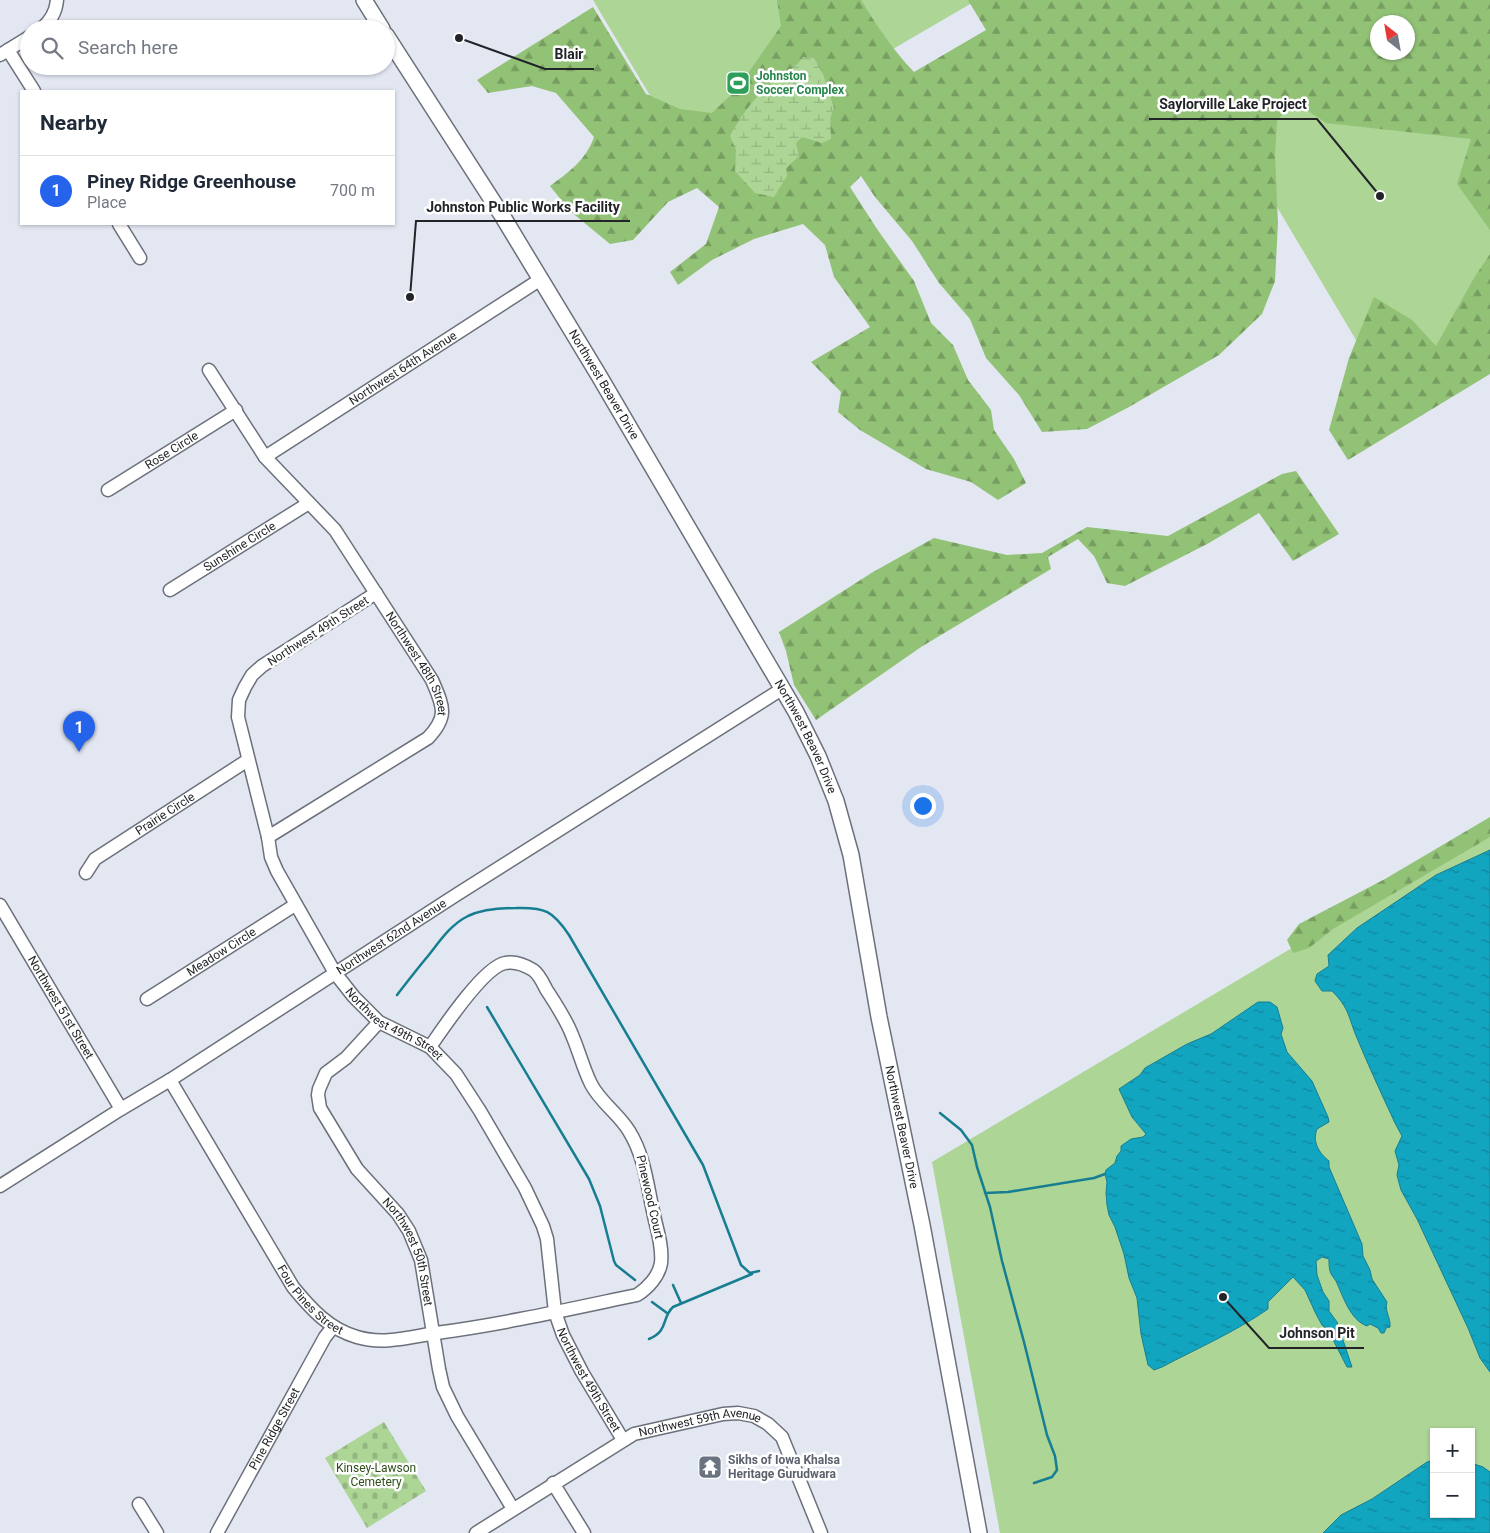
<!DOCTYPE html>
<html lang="en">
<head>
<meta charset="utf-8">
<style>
  body { margin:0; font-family:Roboto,sans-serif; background:#f6f6f7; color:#1f2937 }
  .controls { position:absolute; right:15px; bottom:15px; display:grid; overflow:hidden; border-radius:0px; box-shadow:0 1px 4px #0004 }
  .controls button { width:45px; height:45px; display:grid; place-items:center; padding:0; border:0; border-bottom:1px solid #e0e1e3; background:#fff; color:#1f2937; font:25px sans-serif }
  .compass { position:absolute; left:1370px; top:15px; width:45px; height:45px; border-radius:50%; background:#fff; box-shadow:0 1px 4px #0004; rotate:329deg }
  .you { position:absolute; left:922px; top:805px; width:18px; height:18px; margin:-12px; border:4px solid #fff; border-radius:50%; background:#1a73e8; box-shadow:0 0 0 8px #1a73e833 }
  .badge { display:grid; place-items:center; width:32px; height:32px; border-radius:50%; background:#2563eb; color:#fff; font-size:16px; font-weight:700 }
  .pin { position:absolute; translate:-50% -41px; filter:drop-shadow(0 1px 2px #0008) }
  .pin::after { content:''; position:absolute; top:26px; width:18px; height:15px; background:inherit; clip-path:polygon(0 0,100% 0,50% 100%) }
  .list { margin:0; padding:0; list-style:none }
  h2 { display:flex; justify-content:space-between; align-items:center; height:65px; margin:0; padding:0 20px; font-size:21px }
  h2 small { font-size:16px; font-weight:400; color:#747a83 }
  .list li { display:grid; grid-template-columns:32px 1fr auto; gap:15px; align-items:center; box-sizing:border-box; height:70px; padding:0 20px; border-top:1px solid #e0e1e3 }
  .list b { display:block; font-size:19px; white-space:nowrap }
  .list p { margin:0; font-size:16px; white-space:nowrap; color:#747a83 }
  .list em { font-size:16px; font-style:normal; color:#747a83 }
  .icon { flex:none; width:28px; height:28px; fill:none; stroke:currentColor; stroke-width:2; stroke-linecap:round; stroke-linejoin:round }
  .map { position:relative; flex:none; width:1490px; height:1533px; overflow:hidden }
  .search { position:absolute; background:#fff; box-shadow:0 1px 4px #0004; left:20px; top:20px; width:375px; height:55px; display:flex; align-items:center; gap:12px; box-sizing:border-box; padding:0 18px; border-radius:28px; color:#747a83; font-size:19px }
  .panel { position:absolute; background:#fff; box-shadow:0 1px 4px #0004; left:20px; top:90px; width:375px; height:135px; border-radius:0px }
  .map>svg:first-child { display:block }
  .green { fill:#acd596; fill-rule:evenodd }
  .forest { fill:url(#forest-firs); fill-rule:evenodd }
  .wetland { fill:url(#wetland-marsh) }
  .cemetery { fill:url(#cemetery-stones) }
  .water { fill:url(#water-ripples); stroke:#177e92 }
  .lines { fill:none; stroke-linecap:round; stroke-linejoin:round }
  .stream { stroke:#177e92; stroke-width:2.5 }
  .minor-casing { stroke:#6b707a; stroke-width:15 }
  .major-casing { stroke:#6b707a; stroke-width:18 }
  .minor { stroke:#fff; stroke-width:12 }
  .major { stroke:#fff; stroke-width:15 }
  .labels { text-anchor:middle; stroke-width:5; stroke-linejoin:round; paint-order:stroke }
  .leisure-label { font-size:12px; font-weight:bold; fill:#27864d; stroke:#fff; text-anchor:start }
  .street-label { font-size:12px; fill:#222428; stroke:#fff }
  .worship-label { font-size:12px; font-weight:bold; fill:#5b616d; stroke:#fff; text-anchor:start }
  .park-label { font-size:12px; fill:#2f4e1a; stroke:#fff }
  .leader { fill:none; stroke:#222428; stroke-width:2 }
  .callout-dot { fill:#222428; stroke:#fff; stroke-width:2 }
  .callout-label { font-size:14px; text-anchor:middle; font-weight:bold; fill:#222428; stroke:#fff; stroke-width:5; stroke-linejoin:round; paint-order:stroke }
</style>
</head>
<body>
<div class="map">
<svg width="1490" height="1533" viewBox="0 0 1490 1533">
  <defs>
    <pattern id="forest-firs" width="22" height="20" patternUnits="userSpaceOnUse" patternTransform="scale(1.25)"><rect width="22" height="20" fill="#92c276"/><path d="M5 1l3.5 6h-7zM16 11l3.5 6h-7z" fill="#779d61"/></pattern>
    <pattern id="wetland-marsh" width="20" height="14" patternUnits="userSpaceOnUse" patternTransform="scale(1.25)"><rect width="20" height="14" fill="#acd596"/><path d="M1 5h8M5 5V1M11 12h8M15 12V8" fill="none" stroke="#94b781"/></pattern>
    <pattern id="cemetery-stones" width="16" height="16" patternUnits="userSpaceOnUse" patternTransform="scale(1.25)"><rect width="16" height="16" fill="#acd596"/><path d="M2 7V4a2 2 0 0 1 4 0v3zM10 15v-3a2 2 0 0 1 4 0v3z" fill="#94b781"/></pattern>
    <pattern id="water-ripples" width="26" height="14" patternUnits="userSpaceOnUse" patternTransform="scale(1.25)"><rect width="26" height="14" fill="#12a5c0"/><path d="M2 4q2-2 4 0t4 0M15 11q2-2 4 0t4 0" fill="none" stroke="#10869c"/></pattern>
  </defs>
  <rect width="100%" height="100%" fill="#e2e7f2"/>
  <g class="green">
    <path d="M593 0H977L692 166Z"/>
    <path d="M1154 0H1490V367L1403 419ZM1378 22H1408V52H1378Z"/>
    <path d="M1490 830V1533H1000L932 1162ZM1434 1432H1471V1514H1434Z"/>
  </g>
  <g class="forest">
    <path d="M777 0H861C877 26 893 50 914 72L986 30 968 0H1490V230L1457 184 1471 139 1326 123 1293 101 1277 121 1275 156 1278 223 1275 281 1262 314 1219 355 1129 407 1087 429 1042 432 1019 395 986 358 970 319 939 283 912 241 875 197 861 176 850 187 877 229 914 281 931 323 953 345 968 380 991 410 994 430 1014 459 1026 483 998 500 971 482 926 469 860 430 838 412 841 392 811 362 870 327 834 277 825 245 803 224 754 239 712 260 678 285 670 272 706 244 719 207 697 188 668 202 633 240 610 244 570 211 550 186C569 172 586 160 594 137L556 93 532 86 488 93 477 80 593 7 646 94 680 109 712 113 737 89 781 26ZM1378 22H1408V52H1378Z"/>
    <path d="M1490 254V374L1348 460 1329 430 1349 358 1374 297 1412 320 1436 346 1474 278Z"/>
    <path d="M1296 471 1339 534 1293 561 1259 513 1209 543 1125 586 1107 583 1094 556 1078 539 1048 557 1051 569 921 647 816 720 794 685 786 651 779 632 873 572 934 538 1007 555 1042 553 1087 527 1168 536 1282 474Z"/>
    <path d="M1490 817V837L1333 929 1309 948 1293 953 1287 940 1299 924 1385 879Z"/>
  </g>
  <path class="wetland" d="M803 57 814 58 823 74 834 108C828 120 831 126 831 139L822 143 802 137 796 143 799 156 786 168 787 176 774 197 755 193 735 171 736 150 730 136C739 118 757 94 773 81 784 73 795 69 803 57Z"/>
  <path class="cemetery" d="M384 1422 426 1491 367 1528 325 1458Z"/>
  <g class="water">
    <path d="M1490 850V1372L1480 1358 1468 1328 1417 1219 1401 1190 1397 1175 1399 1165 1395 1151 1402 1136 1395 1123C1382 1095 1369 1067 1357 1038 1348 1017 1350 1009 1332 991H1322L1315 981 1317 974 1329 966 1328 955 1357 928 1436 875Z"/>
    <path d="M1258 1002H1270L1277 1007 1283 1028 1281 1034 1287 1052 1312 1081 1328 1117 1329 1122 1317 1129C1312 1142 1319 1153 1329 1161V1167L1362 1244 1363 1256 1370 1270 1372 1279 1387 1302C1384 1310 1391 1318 1390 1327L1386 1328 1384 1333H1381L1378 1328 1370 1324 1367 1326C1350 1320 1343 1296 1336 1281 1334 1278 1331 1275 1330 1271 1329 1268 1329 1263 1329 1259L1322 1257 1316 1261 1317 1275 1323 1292 1329 1301V1311L1337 1322 1352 1367H1347L1328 1330 1322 1325 1316 1314 1305 1290 1293 1277 1268 1302V1309C1235 1332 1198 1348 1162 1367L1154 1370 1148 1365 1141 1334 1137 1298 1129 1278 1124 1254 1115 1227 1109 1215 1107 1205 1106 1193 1107 1182 1105 1174 1106 1170 1115 1163 1117 1156 1121 1151V1146L1131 1139 1143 1137 1146 1134 1132 1117 1119 1089 1140 1075 1145 1068 1187 1044 1211 1034Z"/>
    <path d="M1434 1460V1514H1471V1463L1483 1467 1490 1472V1533H1323L1341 1515 1372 1499 1427 1462Z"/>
  </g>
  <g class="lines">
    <g class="stream">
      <path d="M397 995C407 982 417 969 428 956 440 941 450 925 468 916 483 909 500 908 516 908 545 907 553 911 569 935L703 1165 741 1265 750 1273 759 1271"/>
      <path d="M487 1007 589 1179 600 1206 614 1261 616 1265 635 1280"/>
      <path d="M940 1113 961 1130 972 1145 977 1167 990 1207 1002 1261 1024 1342 1047 1435 1055 1456 1057 1470 1052 1477 1034 1483"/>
      <path d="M985 1193 1008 1192 1094 1178 1105 1174"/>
      <path d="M673 1285 681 1303"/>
      <path d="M652 1302 667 1313"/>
      <path d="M649 1339C669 1331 661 1318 673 1307L752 1274"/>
    </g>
    <g class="minor-casing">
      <g id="minor">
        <path d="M41 29C51 21 56 12 57 0"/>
        <path d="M8 50 34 91"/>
        <path d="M0 55 29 37"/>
        <path d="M119 224 140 258"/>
        <path id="s1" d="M209 370 265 457 335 530 432 680C443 706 449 716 428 738L268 837"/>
        <path id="s2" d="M265 457 541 279"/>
        <path id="s3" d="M108 490 236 410"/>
        <path id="s4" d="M170 590 309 503"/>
        <path id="s5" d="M376 593 262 666 252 675 245 687 239 700 238 717 268 837 271 857 277 871 335 973 354 997 379 1022 430 1047 456 1074 480 1111 525 1188 543 1226 547 1239 555 1312 563 1335 582 1372 623 1440"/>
        <path id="s6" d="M86 873 95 859 248 760"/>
        <path id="s7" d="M0 905 121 1109"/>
        <path id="s8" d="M147 999 295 905"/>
        <path id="s9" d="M379 1022 346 1058 326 1073 319 1089 318 1095 320 1108 357 1169 398 1214 409 1231 421 1260 439 1369 443 1387 457 1416 513 1509"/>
        <path id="s10" d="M170 1080 293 1287C311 1309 329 1329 357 1337 383 1345 410 1337 436 1333 504 1324 570 1309 637 1295 648 1288 659 1276 661 1263 663 1245 656 1227 653 1211 647 1183 644 1155 629 1131 619 1114 600 1102 591 1084 583 1068 579 1051 572 1035 566 1019 555 1003 546 989 543 983 539 974 533 970 525 965 514 961 505 963 484 967 443 1028 430 1047"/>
        <path id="s11" d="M0 1186 121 1109 170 1080 456 895 782 689"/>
        <path d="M553 1483 584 1533"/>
        <path d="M139 1504 157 1533"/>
        <path id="s12" d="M217 1533 325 1337 333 1327"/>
        <path id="s13" d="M476 1533 634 1434 723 1414 738 1413 754 1416 768 1424 782 1437 821 1533"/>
      </g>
    </g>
    <g class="major-casing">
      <g id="major">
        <path d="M364 0 382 29"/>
        <path id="s14" d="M386 35 503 217 598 374 796 712 818 756 836 801 851 855 879 1017 922 1225 979 1533"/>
      </g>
    </g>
    <use href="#minor" class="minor"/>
    <use href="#major" class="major"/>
  </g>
  <defs>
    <g id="stadium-square" transform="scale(1.25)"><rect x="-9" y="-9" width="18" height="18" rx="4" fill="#2e9e5b" stroke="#fff"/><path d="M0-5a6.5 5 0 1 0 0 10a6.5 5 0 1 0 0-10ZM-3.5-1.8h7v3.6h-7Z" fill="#fff"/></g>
    <g id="temple-square" transform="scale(1.25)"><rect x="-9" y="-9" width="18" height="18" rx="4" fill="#6b7280" stroke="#fff"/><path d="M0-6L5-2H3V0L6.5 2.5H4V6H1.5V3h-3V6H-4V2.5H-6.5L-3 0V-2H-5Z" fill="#fff"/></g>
  </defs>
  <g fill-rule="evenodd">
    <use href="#stadium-square" x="738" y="83"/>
    <use href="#temple-square" x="710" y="1467"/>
  </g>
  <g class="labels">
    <g class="leisure-label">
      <text x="756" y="80">Johnston<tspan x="756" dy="14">Soccer Complex</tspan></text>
    </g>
    <g class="street-label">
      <text dy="4" stroke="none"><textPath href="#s2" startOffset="164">Northwest 64th Avenue</textPath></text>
      <text dy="4" stroke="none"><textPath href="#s14" startOffset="412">Northwest Beaver Drive</textPath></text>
      <text dy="4" stroke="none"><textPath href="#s3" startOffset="75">Rose Circle</textPath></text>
      <text dy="4" stroke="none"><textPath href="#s4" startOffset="82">Sunshine Circle</textPath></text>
      <text transform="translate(318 631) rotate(-33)" y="4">Northwest 49th Street</text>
      <text dy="4" stroke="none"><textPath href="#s1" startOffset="362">Northwest 48th Street</textPath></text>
      <text dy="4" stroke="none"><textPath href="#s14" startOffset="818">Northwest Beaver Drive</textPath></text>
      <text dy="4" stroke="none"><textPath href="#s6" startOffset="100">Prairie Circle</textPath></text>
      <text dy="4" stroke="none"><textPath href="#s11" startOffset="464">Northwest 62nd Avenue</textPath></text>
      <text dy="4" stroke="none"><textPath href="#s8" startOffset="88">Meadow Circle</textPath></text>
      <text dy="4" stroke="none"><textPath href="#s7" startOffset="119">Northwest 51st Street</textPath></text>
      <text dy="4" stroke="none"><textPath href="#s5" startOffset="550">Northwest 49th Street</textPath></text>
      <text dy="4" stroke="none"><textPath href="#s14" startOffset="1222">Northwest Beaver Drive</textPath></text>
      <text transform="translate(650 1197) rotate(77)" y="4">Pinewood Court</text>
      <text dy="4" stroke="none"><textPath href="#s9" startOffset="282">Northwest 50th Street</textPath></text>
      <text dy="4" stroke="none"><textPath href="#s10" startOffset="262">Four Pines Street</textPath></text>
      <text dy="4" stroke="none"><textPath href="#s5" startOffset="969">Northwest 49th Street</textPath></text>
      <text dy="4" stroke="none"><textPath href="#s13" startOffset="254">Northwest 59th Avenue</textPath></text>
      <text dy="4" stroke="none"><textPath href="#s12" startOffset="119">Pine Ridge Street</textPath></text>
    </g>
    <g class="worship-label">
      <text x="728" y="1464">Sikhs of Iowa Khalsa<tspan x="728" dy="14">Heritage Gurudwara</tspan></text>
    </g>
    <g class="park-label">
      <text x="376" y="1472">Kinsey-Lawson<tspan x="376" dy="14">Cemetery</tspan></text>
    </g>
  </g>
  <path class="leader" d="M459 38L545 69H594M1380 196L1317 119H1149M410 297L416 221H630M1223 1297L1269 1348H1364"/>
  <g class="callout-dot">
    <circle cx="459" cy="38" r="5"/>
    <circle cx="1380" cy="196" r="5"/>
    <circle cx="410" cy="297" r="5"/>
    <circle cx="1223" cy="1297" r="5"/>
  </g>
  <g class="callout-label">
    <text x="569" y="59">Blair</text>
    <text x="1233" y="109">Saylorville Lake Project</text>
    <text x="523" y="212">Johnston Public Works Facility</text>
    <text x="1317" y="1338">Johnson Pit</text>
  </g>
</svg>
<div class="controls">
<button>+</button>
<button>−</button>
</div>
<svg class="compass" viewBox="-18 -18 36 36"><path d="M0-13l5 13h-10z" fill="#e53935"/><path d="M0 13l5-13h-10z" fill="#747a83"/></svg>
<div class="you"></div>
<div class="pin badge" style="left:79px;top:752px">1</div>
<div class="search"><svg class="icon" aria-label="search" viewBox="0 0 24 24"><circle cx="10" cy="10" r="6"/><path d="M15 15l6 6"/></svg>Search here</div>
<section class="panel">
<h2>Nearby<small></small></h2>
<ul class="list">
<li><span class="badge">1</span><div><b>Piney Ridge Greenhouse</b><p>Place</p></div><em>700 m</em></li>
</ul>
</section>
</div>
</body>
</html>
